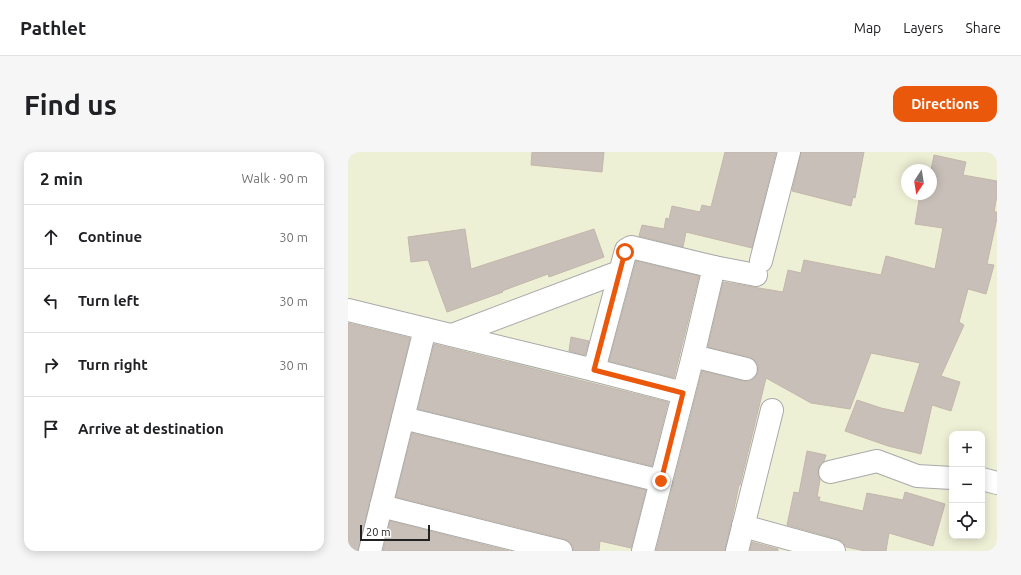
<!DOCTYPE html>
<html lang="en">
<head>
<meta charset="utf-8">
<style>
  body { margin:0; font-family:Ubuntu,sans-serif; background:#f6f6f6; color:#202124 }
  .controls { position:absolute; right:12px; bottom:12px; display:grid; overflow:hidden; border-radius:8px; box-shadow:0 2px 10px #0003 }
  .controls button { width:36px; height:36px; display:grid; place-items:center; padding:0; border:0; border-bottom:1px solid #e0e0e0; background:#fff; color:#202124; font:20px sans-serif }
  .compass { position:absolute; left:553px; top:12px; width:36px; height:36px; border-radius:50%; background:#fff; box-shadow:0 2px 10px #0003; rotate:192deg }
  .scale { position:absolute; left:12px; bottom:10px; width:70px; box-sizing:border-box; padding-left:4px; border:2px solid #222; border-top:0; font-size:11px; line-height:14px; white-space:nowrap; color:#222; -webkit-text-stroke:3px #fff; paint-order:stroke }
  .stop { position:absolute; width:12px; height:12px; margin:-9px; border:3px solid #ea580c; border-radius:50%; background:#fff }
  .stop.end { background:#ea580c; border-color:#fff; box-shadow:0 1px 4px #0008 }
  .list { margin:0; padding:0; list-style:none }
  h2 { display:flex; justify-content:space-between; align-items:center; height:52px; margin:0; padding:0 16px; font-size:17px }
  h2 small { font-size:13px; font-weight:400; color:#757577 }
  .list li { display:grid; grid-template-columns:26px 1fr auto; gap:12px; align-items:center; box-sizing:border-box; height:64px; padding:0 16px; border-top:1px solid #e0e0e0 }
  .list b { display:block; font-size:15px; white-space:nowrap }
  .list em { font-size:13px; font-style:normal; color:#757577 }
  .icon { flex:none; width:22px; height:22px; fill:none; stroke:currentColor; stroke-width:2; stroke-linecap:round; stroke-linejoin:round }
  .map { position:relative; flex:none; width:649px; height:399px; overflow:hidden; border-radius:12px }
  header { display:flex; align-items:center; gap:24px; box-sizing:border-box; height:56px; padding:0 20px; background:#fff; border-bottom:1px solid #e0e0e0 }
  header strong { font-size:19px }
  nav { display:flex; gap:22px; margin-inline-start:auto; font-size:14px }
  .intro { display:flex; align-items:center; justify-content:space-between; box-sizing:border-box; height:96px; padding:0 24px }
  h1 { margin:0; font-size:28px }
  .button { padding:10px 18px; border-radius:12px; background:#ea580c; color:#fff; font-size:14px; font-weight:700 }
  main { display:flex; gap:24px; padding:0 24px }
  aside { flex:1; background:#fff; border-radius:12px; box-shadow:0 2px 10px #0003 }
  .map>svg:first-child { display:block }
  .farmland { fill:#eef0d5; fill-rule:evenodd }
  .building { fill:#c7bfb8; stroke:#c4b6ab }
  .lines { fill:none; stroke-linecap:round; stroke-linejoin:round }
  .street-casing { stroke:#a9a9a9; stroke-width:24 }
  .street { stroke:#fff; stroke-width:22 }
  .route { stroke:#ea580c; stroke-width:5 }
</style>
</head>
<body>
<header>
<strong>Pathlet</strong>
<nav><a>Map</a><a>Layers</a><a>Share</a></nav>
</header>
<div class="intro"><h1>Find us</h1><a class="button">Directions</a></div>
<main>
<aside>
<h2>2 min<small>Walk · 90 m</small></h2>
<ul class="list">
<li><svg class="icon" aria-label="ahead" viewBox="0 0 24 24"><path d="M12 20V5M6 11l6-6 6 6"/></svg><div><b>Continue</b></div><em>30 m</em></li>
<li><svg class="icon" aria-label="left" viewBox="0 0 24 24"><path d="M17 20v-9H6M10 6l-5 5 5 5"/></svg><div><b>Turn left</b></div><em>30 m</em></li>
<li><svg class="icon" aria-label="right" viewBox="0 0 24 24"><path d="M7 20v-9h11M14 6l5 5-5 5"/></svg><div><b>Turn right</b></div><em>30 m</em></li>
<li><svg class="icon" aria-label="arrive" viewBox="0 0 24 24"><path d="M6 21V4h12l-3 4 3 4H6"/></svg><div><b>Arrive at destination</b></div></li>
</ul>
</aside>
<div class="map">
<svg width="649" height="399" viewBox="0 0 649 399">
  <rect width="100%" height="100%" fill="#f2efe9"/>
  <path class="farmland" d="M0 0H649V399H0ZM559 18H583V42H559ZM604 282H634V384H604Z"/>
  <g class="building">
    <path d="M184 0H256L254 20 183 13Z"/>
    <path d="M377 0H428L404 96 338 80 335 95 291 84 294 73 316 77 318 66 321 67 324 54 352 60 354 53 363 55Z"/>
    <path d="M453 0H516L507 46 505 45 503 54 444 39Z"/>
    <path d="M586 3 618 10 615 23 649 29V43L646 60H649V66L639 112 646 113 638 142 620 137 611 170 616 173 593 224 612 230 603 259 584 253 573 302 540 294 497 279 509 248 533 256 556 261 572 211 523 201 502 257 463 251 418 226 392 333H391L377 399H308L354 219 395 229H402L407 225 410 220V213L406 208 401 205 360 195 375 130 435 140 440 118 453 121 456 108 533 123 538 104 587 117 595 76 567 72 572 42H583V18Z"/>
    <path d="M117 77 123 117 246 77 256 105 201 125 200 122 154 139 155 140 99 160 80 108 63 110 60 85Z"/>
    <path d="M288 109 351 124 326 226 261 209Z"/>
    <path d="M0 171 62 186 10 399H0Z"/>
    <path d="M223 185 241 189 237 203 221 199Z"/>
    <path d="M86 192 320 250 304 314 70 257Z"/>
    <path d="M64 281 298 338 283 396 252 389 251 399H225V395L222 390 216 387 48 345Z"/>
    <path d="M459 299 478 303 476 309 473 311 470 317V322L472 328 469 345H472L471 349 515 359 519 341 555 348 557 340 597 352 585 394 541 381 538 399H517L498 395 495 390 489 387 439 373 446 340 451 341Z"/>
    <path d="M42 369 161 399H35Z"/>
    <path d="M404 390 430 397V399H402Z"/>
  </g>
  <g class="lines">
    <g class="street-casing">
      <g id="street">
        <path d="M413 109 441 0"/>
        <path d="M0 158 246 218 335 241"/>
        <path d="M104 183 271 120"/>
        <path d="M345 204 398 217"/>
        <path d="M246 218 278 98 283 95 366 115 408 123"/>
        <path d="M55 266 313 329"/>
        <path d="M482 320 529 309 569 324 604 326"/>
        <path d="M634 327 649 331"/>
        <path d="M33 354 213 399"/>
        <path d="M395 374 486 399"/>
        <path d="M22 399 77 177"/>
        <path d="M295 399 345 204 366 115"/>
        <path d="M389 399 424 258"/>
      </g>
    </g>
    <use href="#street" class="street"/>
  </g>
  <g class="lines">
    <path class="route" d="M277 100 246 218 335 241 313 329"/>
  </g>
</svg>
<div class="controls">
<button>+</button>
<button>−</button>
<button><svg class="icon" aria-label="locate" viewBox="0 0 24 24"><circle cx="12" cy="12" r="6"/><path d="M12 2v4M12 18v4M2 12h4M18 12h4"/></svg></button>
</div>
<svg class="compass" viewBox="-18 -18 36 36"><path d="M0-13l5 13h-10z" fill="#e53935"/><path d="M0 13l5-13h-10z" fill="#757577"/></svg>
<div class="scale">20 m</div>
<div class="stop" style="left:277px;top:100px"></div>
<div class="stop end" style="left:313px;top:329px"></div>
</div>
</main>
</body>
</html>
